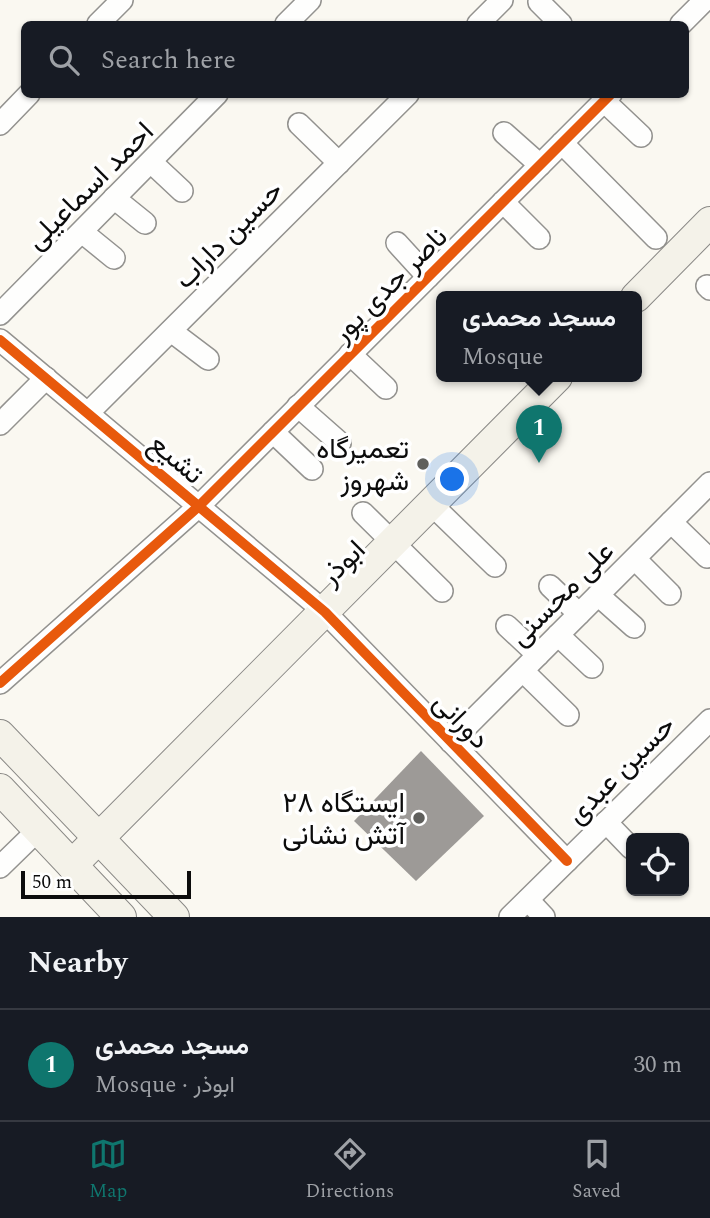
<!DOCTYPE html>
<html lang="en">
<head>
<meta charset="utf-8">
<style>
  body { margin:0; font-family:Spectral,Vazirmatn,serif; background:#20242c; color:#f1f3f6 }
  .controls { position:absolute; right:21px; bottom:21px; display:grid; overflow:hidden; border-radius:10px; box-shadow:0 2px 5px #0004 }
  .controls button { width:63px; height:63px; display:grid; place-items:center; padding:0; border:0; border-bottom:2px solid #363941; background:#171b24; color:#f1f3f6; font:35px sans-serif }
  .scale { position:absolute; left:21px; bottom:18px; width:170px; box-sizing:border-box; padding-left:7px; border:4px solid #0c0c0c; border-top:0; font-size:19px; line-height:24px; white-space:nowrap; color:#0c0c0c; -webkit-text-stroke:5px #fff; paint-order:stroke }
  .you { position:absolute; left:453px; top:480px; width:24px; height:24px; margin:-18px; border:5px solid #fff; border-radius:50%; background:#1a73e8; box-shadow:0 0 0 10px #1a73e833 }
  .badge { display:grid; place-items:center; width:46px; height:46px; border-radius:50%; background:#0f766e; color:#fff; font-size:23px; font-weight:700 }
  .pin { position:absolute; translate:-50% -58px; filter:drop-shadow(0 2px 4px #0008) }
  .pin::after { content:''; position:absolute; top:37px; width:24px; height:21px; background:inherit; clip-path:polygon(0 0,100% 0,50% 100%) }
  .popup { position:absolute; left:436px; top:291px; width:206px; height:91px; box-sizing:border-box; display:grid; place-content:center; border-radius:10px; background:#171b24; filter:drop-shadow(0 2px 5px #0005); font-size:23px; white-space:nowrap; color:#9ea1a6 }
  .popup b { font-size:26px; color:#f1f3f6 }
  .popup::after { content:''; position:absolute; left:50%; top:100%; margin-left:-14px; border:14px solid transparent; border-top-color:#171b24 }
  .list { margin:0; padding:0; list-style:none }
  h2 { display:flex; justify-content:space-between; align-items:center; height:91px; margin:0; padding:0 28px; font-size:30px }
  h2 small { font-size:23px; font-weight:400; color:#9ea1a6 }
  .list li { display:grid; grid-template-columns:46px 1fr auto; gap:21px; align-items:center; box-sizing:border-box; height:112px; padding:0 28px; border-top:2px solid #363941 }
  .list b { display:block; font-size:26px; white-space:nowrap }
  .list p { margin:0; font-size:23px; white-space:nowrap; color:#9ea1a6 }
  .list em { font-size:23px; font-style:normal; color:#9ea1a6 }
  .icon { flex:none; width:38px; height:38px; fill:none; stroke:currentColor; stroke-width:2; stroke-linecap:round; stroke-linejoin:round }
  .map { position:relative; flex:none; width:710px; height:917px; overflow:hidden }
  .search { position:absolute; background:#171b24; box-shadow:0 2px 5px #0004; left:21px; right:21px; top:21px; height:77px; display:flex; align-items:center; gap:18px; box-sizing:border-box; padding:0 24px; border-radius:10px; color:#9ea1a6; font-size:26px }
  .sheet { height:203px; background:#171b24 }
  nav { display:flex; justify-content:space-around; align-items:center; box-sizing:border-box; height:98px; border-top:2px solid #363941; background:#171b24; font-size:19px; color:#9ea1a6 }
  nav a { display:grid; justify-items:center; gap:4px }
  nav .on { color:#0f766e }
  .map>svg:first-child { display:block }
  .building { fill:#9d9a97 }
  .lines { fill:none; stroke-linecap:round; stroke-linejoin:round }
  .minor-casing { stroke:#93928f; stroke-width:24 }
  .secondary-casing { stroke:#8a8986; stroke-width:32 }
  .minor { stroke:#fefefd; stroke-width:21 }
  .secondary { stroke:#f4f2e9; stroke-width:30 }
  .cycleway-casing { stroke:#fff; stroke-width:15 }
  .cycleway { stroke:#e8590c; stroke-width:10 }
  .poi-dot { fill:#5f5f5c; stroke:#fff; stroke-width:2.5 }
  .labels { text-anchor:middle; stroke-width:7; stroke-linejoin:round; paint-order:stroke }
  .street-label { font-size:28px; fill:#0c0c0c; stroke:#fff }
  .poi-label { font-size:28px; fill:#0c0c0c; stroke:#fff; text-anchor:end }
</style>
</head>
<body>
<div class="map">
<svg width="710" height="917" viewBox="0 0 710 917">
  <rect width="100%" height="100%" fill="#faf8f1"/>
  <path class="building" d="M421 751 484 816 416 881 354 821Z"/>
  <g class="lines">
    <g class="minor-casing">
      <g id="minor">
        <path d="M539 2 561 24"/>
        <path d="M98 24 122 0"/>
        <path d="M286 24 310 0"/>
        <path d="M478 24 502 0"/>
        <path d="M681 24 705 0"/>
        <path d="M604 101 641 136"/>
        <path d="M0 124 29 94"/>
        <path d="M299 124 339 163"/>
        <path d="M504 133 540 165"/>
        <path d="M562 143 656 238"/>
        <path d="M151 162 182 191"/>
        <path d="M114 198 145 223"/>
        <path d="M503 202 539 238"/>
        <path d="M82 232 114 258"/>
        <path d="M397 243 428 277"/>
        <path d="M707 286 710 289"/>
        <path d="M0 314 217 94"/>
        <path d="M171 331 208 359"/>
        <path d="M0 340 325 612 567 861"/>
        <path d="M350 354 386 388"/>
        <path d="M298 406 340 443"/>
        <path d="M88 413 408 94"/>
        <path d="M0 424 46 378"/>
        <path d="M273 432 312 469"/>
        <path d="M431 504 495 566"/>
        <path d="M363 513 442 591"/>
        <path d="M671 522 707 557"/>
        <path d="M635 559 670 594"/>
        <path d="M550 586 579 614"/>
        <path d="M598 595 634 627"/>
        <path d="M507 626 538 655"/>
        <path d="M558 635 592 667"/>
        <path d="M523 671 568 715"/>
        <path d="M0 683 199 506 611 94"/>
        <path d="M451 742 710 483"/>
        <path d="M606 822 631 848"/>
        <path d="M0 867 38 830"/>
        <path d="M528 900 544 917"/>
        <path d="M510 917 710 720"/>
      </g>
    </g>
    <g class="secondary-casing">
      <g id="secondary">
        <path d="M636 297 710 222"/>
        <path d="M0 735 174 917"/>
        <path d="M0 789 121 917"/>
        <path d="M72 865 557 377"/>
      </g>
    </g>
    <use href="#minor" class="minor"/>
    <use href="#secondary" class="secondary"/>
    <g class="cycleway-casing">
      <g id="cycleway">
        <path d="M0 340 325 612 567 861"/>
        <path d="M0 683 199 506 611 94"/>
      </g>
    </g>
    <use href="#cycleway" class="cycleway"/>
  </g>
  <g class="poi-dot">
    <circle cx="423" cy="464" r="7"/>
    <circle cx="419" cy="818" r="7"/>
  </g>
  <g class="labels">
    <g class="street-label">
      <text transform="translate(89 185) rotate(-45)" y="10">احمد اسماعیلی</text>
      <text transform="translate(228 234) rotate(-45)" y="10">حسین داراب</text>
      <text transform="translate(389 284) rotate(-45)" y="10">ناصر جدی پور</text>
      <text transform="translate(177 458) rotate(40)" y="10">تشیع</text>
      <text transform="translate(342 562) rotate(-45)" y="10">ابوذر</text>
      <text transform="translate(561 593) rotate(-45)" y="10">علی محسنی</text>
      <text transform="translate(462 720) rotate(46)" y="10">دورانی</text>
      <text transform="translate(620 769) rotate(-45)" y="10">حسین عبدی</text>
    </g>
    <g class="poi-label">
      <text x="409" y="458">تعمیرگاه<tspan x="409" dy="32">شهروز</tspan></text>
      <text x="405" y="812">ایستگاه ۲۸<tspan x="405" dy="32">آتش نشانی</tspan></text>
    </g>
  </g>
</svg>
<div class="controls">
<button><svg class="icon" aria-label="locate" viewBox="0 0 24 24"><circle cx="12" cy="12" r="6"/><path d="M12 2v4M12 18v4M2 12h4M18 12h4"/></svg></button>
</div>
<div class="scale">50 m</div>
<div class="you"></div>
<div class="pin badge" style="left:539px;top:463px">1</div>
<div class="popup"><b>مسجد محمدی</b>Mosque</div>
<div class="search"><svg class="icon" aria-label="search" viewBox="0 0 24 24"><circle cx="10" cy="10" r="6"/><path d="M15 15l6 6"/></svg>Search here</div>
</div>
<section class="sheet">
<h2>Nearby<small></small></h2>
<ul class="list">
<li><span class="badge">1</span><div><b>مسجد محمدی</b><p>Mosque · ابوذر</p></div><em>30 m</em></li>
</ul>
</section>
<nav>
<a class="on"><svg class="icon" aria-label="map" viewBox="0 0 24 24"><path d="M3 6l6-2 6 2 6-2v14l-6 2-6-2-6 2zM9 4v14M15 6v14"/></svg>Map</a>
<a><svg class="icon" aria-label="directions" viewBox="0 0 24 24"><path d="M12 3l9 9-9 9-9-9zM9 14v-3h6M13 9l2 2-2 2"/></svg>Directions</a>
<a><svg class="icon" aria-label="saved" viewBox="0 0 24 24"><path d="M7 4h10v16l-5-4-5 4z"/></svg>Saved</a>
</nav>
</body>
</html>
